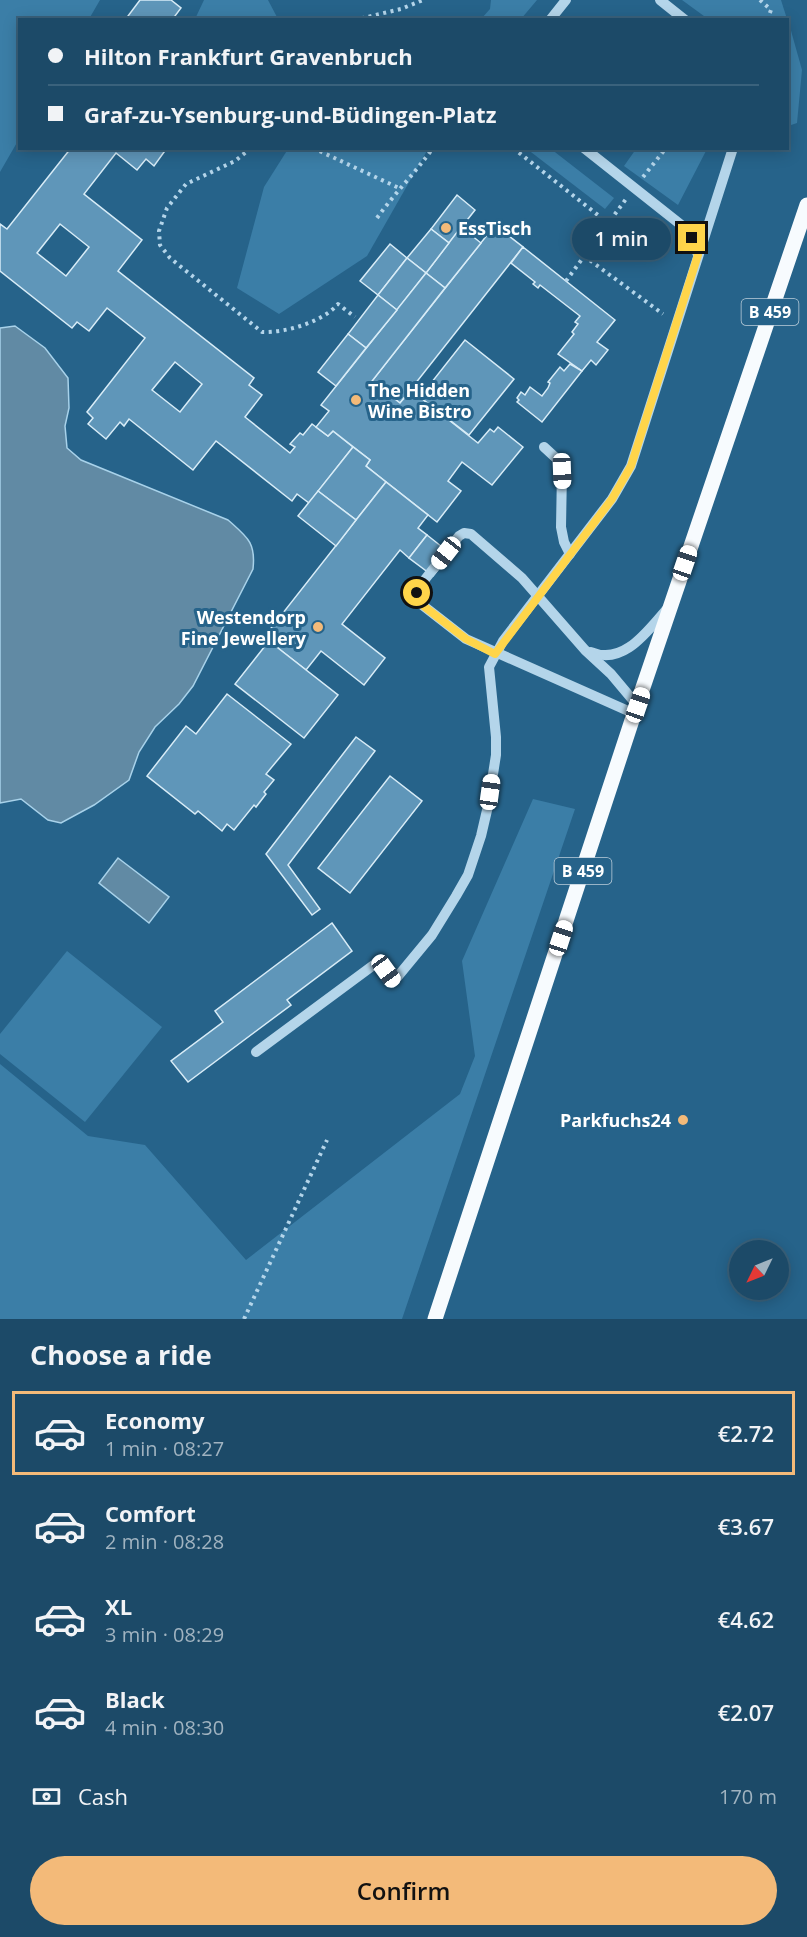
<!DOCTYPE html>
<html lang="en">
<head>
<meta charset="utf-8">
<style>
  :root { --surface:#1c4a68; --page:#25516e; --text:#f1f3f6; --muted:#a0b3c0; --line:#3a627c; --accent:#f3ba79 }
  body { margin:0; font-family:"Open Sans",sans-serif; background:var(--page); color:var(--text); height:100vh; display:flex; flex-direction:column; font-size:22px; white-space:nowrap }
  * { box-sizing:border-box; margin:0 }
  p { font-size:20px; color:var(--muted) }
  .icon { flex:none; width:33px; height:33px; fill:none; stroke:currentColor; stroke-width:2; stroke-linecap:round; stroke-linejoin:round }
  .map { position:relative; height:1319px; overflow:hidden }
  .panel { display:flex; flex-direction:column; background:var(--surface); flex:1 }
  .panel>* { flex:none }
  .guide { position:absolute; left:18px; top:18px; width:771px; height:132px; border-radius:0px; box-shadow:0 3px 15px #0003,0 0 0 2px var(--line); display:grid; align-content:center; height:132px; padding:0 30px; background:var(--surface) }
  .needle { width:39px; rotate:227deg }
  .tools { position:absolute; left:729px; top:1240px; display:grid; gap:12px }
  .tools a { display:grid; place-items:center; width:60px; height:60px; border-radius:50%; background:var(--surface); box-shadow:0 3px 15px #0003,0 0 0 2px var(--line); font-size:30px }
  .end { position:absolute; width:27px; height:27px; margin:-14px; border:8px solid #ffd54a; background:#111; box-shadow:0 0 0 3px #111 }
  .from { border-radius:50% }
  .bubble { position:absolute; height:42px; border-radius:21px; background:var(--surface); box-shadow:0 3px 15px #0003,0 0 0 2px var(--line); font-size:20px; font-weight:600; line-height:42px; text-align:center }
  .car { position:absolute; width:18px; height:36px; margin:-18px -9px; border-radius:8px; box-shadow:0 0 4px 2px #0007; background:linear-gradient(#fff 24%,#345 0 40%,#fff 0 76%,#345 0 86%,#fff 0) }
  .guide b { display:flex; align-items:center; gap:21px; height:57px; font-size:22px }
  .guide b+b { border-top:2px solid var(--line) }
  .guide i { width:15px; height:15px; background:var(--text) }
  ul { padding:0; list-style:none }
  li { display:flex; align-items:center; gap:18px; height:84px; margin:0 12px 9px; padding:0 18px; border:3px solid transparent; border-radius:0px }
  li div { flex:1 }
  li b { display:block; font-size:22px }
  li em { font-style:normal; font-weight:600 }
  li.selected { border-color:var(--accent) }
  li>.icon { width:54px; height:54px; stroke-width:1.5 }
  h2 { padding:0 30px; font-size:27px; line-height:72px }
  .pay { display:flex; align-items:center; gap:15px; height:66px; padding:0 30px; font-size:22px }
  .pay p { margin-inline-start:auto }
  .button { display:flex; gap:12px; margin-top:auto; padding:12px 30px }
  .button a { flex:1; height:69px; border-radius:36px; background:var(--accent); color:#111; font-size:24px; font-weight:600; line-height:69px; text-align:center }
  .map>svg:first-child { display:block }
  .green { fill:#3b7ea7 }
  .water { fill:#618aa4; stroke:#a8d2ea; stroke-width:1.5 }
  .building { fill:#5f96b9; stroke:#d8ecf7; stroke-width:1.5; fill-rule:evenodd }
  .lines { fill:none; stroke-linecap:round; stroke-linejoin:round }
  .path { stroke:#b4d5ea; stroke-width:4; stroke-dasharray:3 4.5; stroke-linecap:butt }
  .minor { stroke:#b4d5ea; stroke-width:10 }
  .major { stroke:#f7fbfe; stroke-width:15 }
  .route { stroke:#ffd54a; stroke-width:8 }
  .poi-dot { fill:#f3ba79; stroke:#26638a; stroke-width:2 }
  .labels { text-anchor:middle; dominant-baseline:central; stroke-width:6; stroke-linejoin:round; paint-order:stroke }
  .shield { fill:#26638a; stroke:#bed0dc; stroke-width:1.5 }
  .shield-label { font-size:16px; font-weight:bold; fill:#fff }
  .poi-label { font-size:18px; font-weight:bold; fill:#fff; stroke:#26638a; text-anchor:start }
</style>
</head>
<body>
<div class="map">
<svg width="807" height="1319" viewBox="0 0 807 1319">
  <rect width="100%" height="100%" fill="#26638a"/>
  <g class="green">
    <polygon points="0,0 100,0 89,19 20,20 19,139 0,172"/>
    <polygon points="204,0 268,0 278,19 195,19"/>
    <polygon points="491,0 537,0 521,19 481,19 490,9"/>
    <polygon points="682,0 781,0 787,19 708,19"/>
    <polygon points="788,20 802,70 797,123 788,126"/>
    <polygon points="288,149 428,149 367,256 279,314 237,288 264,187"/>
    <polygon points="527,149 551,149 614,198 605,209"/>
    <polygon points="636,149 636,148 707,149 678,205 624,166"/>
    <polygon points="533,799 575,809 402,1319 0,1319 0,1064 88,1136 145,1145 246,1260 460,1094 475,1056 462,961"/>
    <polygon points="67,951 162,1027 85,1122 0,1054 0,1034"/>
  </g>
  <g class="water">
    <path d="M15,326L45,348L68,378L69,408L65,426L67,448L81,460L228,520C247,537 256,542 253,569L193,686L179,704L155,727L139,752L129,780L94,805L61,823L48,820L21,799L0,803V328Z"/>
    <polygon points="118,858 169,897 149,923 99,883"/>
  </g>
  <g class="building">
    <polygon points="140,0 171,0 181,8 172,20 125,20"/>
    <path d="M71,148H167L154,166L146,159L137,170L116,153L84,194L142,240L118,271L254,378L249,385L262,395L245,417L290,453L295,447L290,444L300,433L303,435L312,424L328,436L333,431L353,447L309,503L297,494L292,501L216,441L193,470L129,419L124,426L120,422L106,439L88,424L93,418L87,412L145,338L107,308L89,331L77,322L72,328L0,271V224L7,229ZM60,224L89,247L66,276L37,253ZM175,362L202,384L180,412L152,390Z"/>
    <polygon points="457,195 475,210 449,243 431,229"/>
    <polygon points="495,225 523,247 400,403 372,381"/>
    <polygon points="461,227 481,243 445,288 426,273"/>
    <polygon points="431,229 449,243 426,273 407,258"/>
    <polygon points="390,244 407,258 378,295 360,281"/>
    <polygon points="523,247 615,320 597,342 608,350 596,365 591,360 582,371 558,354 574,334 572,332 578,324 575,322 580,316 540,285 538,288 533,284 535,282 511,263"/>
    <polygon points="407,258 426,273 397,310 378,295"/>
    <polygon points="426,273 445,288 372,381 400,403 411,390 478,443 490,429 494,432 498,427 523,447 492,485 462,462 448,481 461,491 437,522 366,466 370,460 333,431 328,436 316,427 329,411 321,405"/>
    <polygon points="378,295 397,310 366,348 348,334"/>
    <polygon points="348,334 366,348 336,386 318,372"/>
    <polygon points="465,340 514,379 469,435 420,397"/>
    <polygon points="570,364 582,371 542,422 517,402 519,400 517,398 521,392 525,395 530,387 542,396 548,388 550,383 548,382 560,367 564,371"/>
    <polygon points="353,447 370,460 366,466 386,482 356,520 318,491"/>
    <polygon points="386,482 428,515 418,528 427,535 409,558 400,550 342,624 385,658 364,685 321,651 306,670 264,637"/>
    <polygon points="318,491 356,520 336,546 298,516"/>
    <polygon points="427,535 451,554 433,576 409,558"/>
    <polygon points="269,641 338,695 304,738 235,684"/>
    <polygon points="227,694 291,744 266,774 274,780 264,792 266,794 256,807 254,805 234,830 227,824 222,831 198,811 195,814 147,776 186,726 196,734"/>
    <polygon points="356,737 375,751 288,865 320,909 312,915 266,854"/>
    <polygon points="390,776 422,801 350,893 318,868"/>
    <polygon points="332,923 352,951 287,1000 291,1005 188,1082 171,1061 223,1022 215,1011"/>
  </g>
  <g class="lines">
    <g class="path">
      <polyline points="760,0 771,10 767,20"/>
      <polyline points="354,20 401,9 423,0"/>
      <path d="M251,148L235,161L186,184L167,208L159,231L160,245L170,258L262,332C285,333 323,322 338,304L355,317"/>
      <polyline points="313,148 399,188"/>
      <polyline points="513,148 608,223"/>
      <polyline points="643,177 666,148"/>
      <path d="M377,218C395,193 415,173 433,148"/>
      <polyline points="584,256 663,314"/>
      <polyline points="566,281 626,199"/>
      <polyline points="244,1319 327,1140"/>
    </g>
    <g class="minor">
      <polyline points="660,0 685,20"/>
      <polyline points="550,20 566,0"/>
      <polyline points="584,148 685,228 692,238 698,255"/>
      <polyline points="544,447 557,459 562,471 561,527 564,542 570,554"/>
      <path d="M591,652C624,666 648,630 667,609"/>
      <polyline points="635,714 466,639 421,604 418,599 419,587 459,536 464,533 471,534 522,578 585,650 611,674 637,705"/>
      <polyline points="256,1052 379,961 394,981 432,935 456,896 468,875 481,836 488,806 496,755 496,737 489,667 503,641 612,499 631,466 733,148"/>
    </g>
    <polyline class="major" points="435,1319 637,705 807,205"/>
  </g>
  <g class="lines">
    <polyline class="route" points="417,593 417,599 421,604 466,639 495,654 612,499 631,466 698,255 692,238"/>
  </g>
  <g class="poi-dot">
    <circle cx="446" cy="228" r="6"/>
    <circle cx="356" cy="400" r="6"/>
    <circle cx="318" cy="627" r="6"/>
    <circle cx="683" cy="1120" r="6"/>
  </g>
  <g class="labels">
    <g class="shield">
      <rect x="741.5" y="299" width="57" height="26" rx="4.5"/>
      <rect x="554.5" y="858" width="57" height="26" rx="4.5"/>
    </g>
    <g class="shield-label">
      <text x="770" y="312">B 459</text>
      <text x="583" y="871">B 459</text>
    </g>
    <g class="poi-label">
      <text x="458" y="228">EssTisch</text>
      <text x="368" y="390">The Hidden<tspan x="368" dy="21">Wine Bistro</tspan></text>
      <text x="306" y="617" text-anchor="end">Westendorp<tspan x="306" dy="21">Fine Jewellery</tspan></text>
      <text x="671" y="1120" text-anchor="end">Parkfuchs24</text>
    </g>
  </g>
</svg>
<div class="tools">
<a><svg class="needle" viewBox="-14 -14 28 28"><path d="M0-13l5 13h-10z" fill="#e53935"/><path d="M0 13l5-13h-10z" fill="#a0b3c0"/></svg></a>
</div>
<i class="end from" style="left:417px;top:593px"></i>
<i class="end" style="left:692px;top:238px"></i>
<div class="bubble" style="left:572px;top:218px;width:99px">1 min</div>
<i class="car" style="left:562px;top:471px;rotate:178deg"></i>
<i class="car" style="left:446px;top:553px;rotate:218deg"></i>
<i class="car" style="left:685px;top:563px;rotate:19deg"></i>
<i class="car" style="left:638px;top:705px;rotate:19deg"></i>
<i class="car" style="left:490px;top:792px;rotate:8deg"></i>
<i class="car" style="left:561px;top:938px;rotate:18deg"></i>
<i class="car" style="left:386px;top:971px;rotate:144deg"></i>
<div class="guide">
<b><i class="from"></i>Hilton Frankfurt Gravenbruch</b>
<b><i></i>Graf-zu-Ysenburg-und-Büdingen-Platz</b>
</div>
</div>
<section class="panel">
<h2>Choose a ride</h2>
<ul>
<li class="selected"><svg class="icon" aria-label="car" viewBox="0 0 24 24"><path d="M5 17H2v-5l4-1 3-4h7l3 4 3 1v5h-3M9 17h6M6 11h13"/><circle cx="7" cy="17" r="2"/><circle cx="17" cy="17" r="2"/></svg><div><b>Economy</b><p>1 min · 08:27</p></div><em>€2.72</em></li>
<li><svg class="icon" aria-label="car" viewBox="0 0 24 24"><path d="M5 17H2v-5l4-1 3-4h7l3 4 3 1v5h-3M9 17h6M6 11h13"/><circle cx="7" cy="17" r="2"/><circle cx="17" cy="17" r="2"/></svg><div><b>Comfort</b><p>2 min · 08:28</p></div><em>€3.67</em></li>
<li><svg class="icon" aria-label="car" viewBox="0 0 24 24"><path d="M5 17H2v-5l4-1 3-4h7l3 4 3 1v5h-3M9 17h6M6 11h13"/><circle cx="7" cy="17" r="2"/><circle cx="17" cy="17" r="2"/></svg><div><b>XL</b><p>3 min · 08:29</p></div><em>€4.62</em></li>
<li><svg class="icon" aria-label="car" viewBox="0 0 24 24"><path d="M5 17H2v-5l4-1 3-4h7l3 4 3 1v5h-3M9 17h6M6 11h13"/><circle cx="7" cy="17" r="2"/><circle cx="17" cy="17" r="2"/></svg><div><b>Black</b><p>4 min · 08:30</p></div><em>€2.07</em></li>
</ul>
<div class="pay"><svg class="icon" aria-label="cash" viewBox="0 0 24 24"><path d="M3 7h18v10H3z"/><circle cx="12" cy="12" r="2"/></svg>Cash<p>170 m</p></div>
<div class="button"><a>Confirm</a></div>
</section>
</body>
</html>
